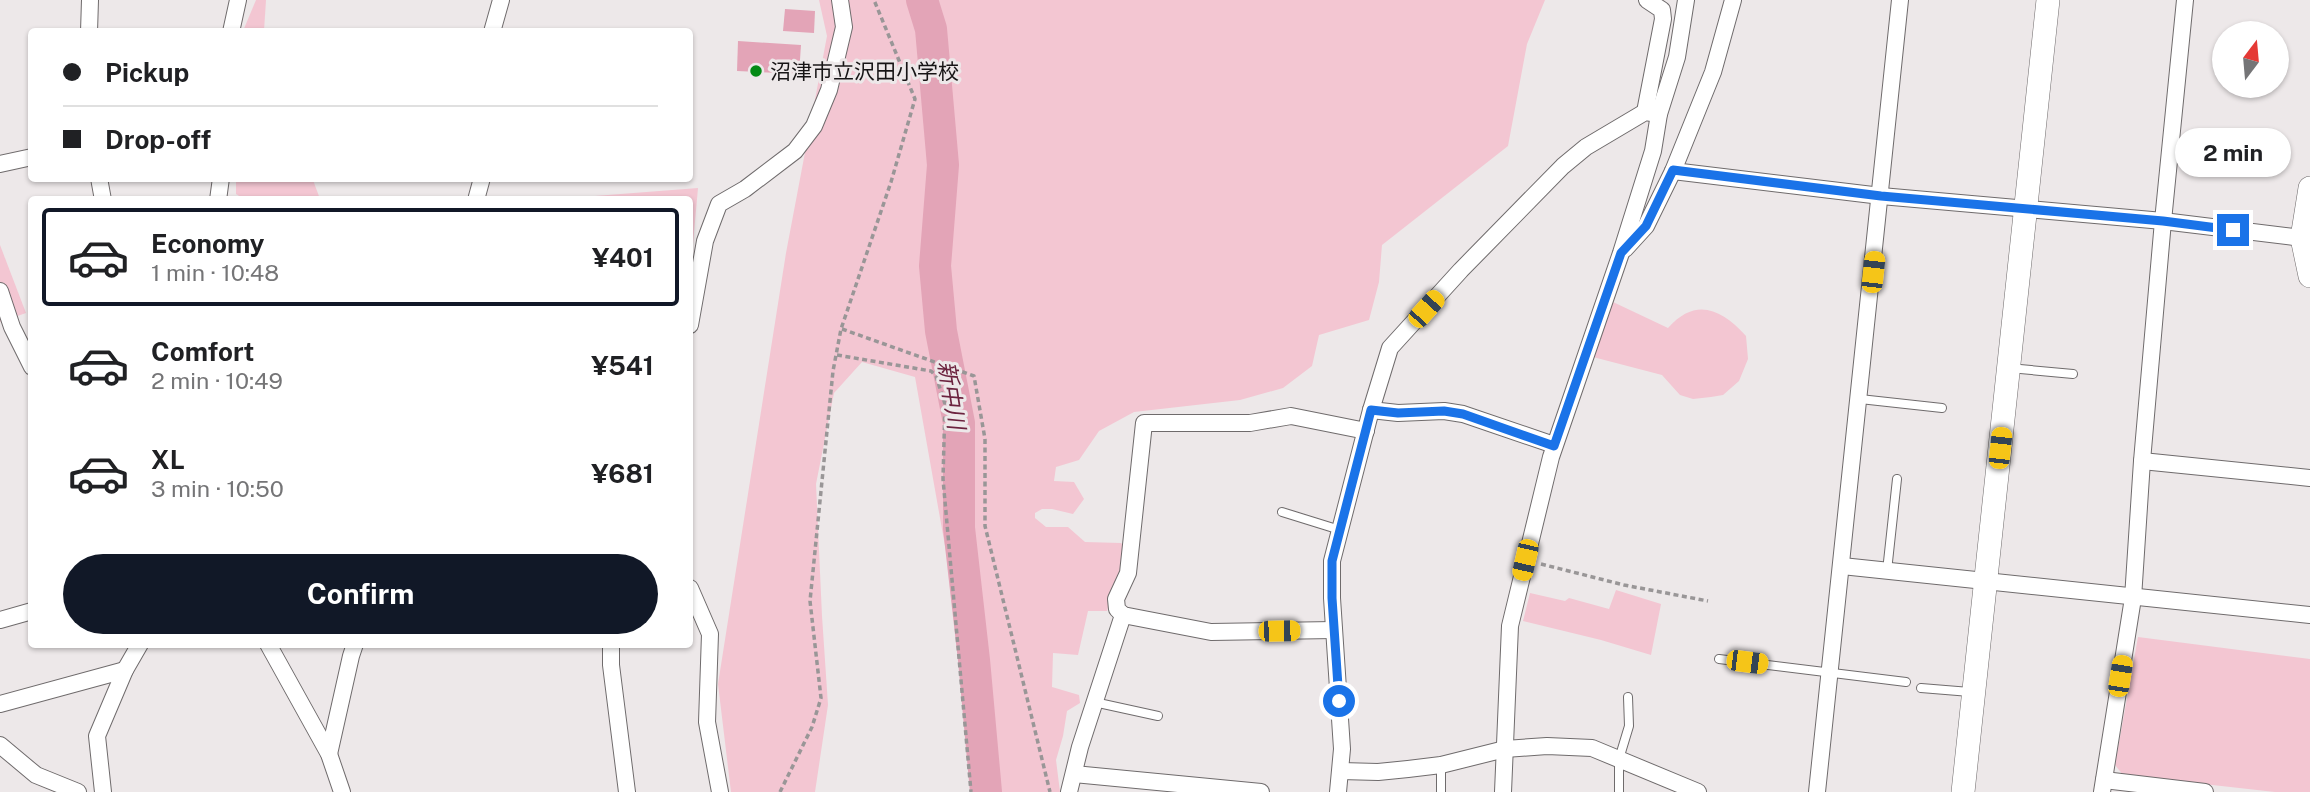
<!DOCTYPE html>
<html lang="en">
<head>
<meta charset="utf-8">
<style>
  :root { --surface:#fff; --page:#f2f2f2; --text:#202124; --muted:#757577; --line:#e0e0e0; --accent:#111827 }
  body { margin:0; font-family:"Public Sans","Noto Sans JP",sans-serif; background:var(--page); color:var(--text); height:100vh; display:flex; flex-direction:column; font-size:26px; white-space:nowrap }
  * { box-sizing:border-box; margin:0 }
  p { font-size:23px; color:var(--muted) }
  .icon { flex:none; width:38px; height:38px; fill:none; stroke:currentColor; stroke-width:2; stroke-linecap:round; stroke-linejoin:round }
  .map { position:relative; flex:1; overflow:hidden }
  .sheet { position:absolute; left:28px; top:196px; width:665px; height:452px; display:flex; flex-direction:column; background:var(--surface); border-radius:7px; box-shadow:0 2px 5px #0004 }
  .sheet>* { flex:none }
  .banner { position:absolute; left:28px; top:28px; width:665px; height:154px; border-radius:7px; box-shadow:0 2px 5px #0004; display:grid; align-content:center; height:154px; padding:0 35px; background:var(--surface) }
  .needle { width:46px; rotate:16deg }
  .controls { position:absolute; left:2212px; top:21px; display:grid; gap:14px }
  .controls a { display:grid; place-items:center; width:77px; height:77px; border-radius:50%; background:var(--surface); box-shadow:0 2px 5px #0004; font-size:35px }
  .end { position:absolute; width:32px; height:32px; margin:-16px; border:9px solid #1a73e8; background:#fff; box-shadow:0 0 0 4px #fff }
  .from { border-radius:50% }
  .bubble { position:absolute; height:49px; border-radius:24px; background:var(--surface); box-shadow:0 2px 5px #0004; font-size:23px; font-weight:700; line-height:49px; text-align:center }
  .car { position:absolute; width:21px; height:42px; margin:-21px -10px; border-radius:9px; box-shadow:0 0 5px 2px #0007; background:linear-gradient(#f5c518 24%,#345 0 40%,#f5c518 0 76%,#345 0 86%,#f5c518 0) }
  .banner b { display:flex; align-items:center; gap:24px; height:66px; font-size:26px }
  .banner b+b { border-top:2px solid var(--line) }
  .banner i { width:18px; height:18px; background:var(--text) }
  ul { padding:12px 0 0; list-style:none }
  li { display:flex; align-items:center; gap:21px; height:98px; margin:0 14px 10px; padding:0 21px; border:4px solid transparent; border-radius:7px }
  li div { flex:1 }
  li b { display:block; font-size:26px }
  li em { font-style:normal; font-weight:700 }
  li.on { border-color:var(--accent) }
  li>.icon { width:63px; height:63px; stroke-width:1.5 }
  .cta { display:flex; gap:14px; margin-top:auto; padding:14px 35px }
  .cta a { flex:1; height:80px; border-radius:42px; background:var(--accent); color:#fff; font-size:28px; font-weight:700; line-height:80px; text-align:center }
  .map>svg:first-child { display:block }
  .green { fill:#f3c6d2 }
  .water { fill:#e3a4b7 }
  .lines { fill:none; stroke-linecap:round; stroke-linejoin:round }
  .river { stroke:#e3a4b7; stroke-width:32 }
  .lane-casing { stroke:#6f6b6c; stroke-width:10 }
  .street-casing { stroke:#6f6b6c; stroke-width:18 }
  .secondary-casing { stroke:#6f6b6c; stroke-width:24 }
  .path { stroke:#999697; stroke-width:3.5; stroke-dasharray:5 3.5; stroke-linecap:butt }
  .lane { stroke:#fff; stroke-width:8 }
  .street { stroke:#fff; stroke-width:16 }
  .secondary { stroke:#fff; stroke-width:23 }
  .route { stroke:#1a73e8; stroke-width:9 }
  .poi-dot { fill:#038a15; stroke:#ede8e9; stroke-width:2.5 }
  .labels { text-anchor:middle; dominant-baseline:central; stroke-width:6; stroke-linejoin:round; paint-order:stroke }
  .poi-label { font-size:21px; fill:#161415; stroke:#ede8e9; text-anchor:start }
  .water-label { font-size:23px; font-style:italic; fill:#6c233f; stroke:#ede8e9 }
</style>
</head>
<body>
<div class="map">
<svg width="2310" height="792" viewBox="0 0 2310 792">
  <rect width="100%" height="100%" fill="#ede8e9"/>
  <g class="green">
    <polygon points="256,0 266,0 264,31 243,31"/>
    <polygon points="819,0 1545,0 1527,44 1508,146 1382,245 1379,282 1369,320 1319,335 1312,366 1283,388 1240,400 1134,412 1099,431 1079,460 1056,467 1054,481 1074,482 1084,499 1073,514 1052,509 1042,509 1035,513 1035,518 1046,527 1068,527 1085,542 1121,543 1133,554 1111,595 1107,611 1088,611 1078,655 1053,653 1052,687 1079,695 1080,703 1067,711 1063,736 1056,760 1060,792 972,792 967,670 915,377 862,362 834,393 816,484 822,616 828,705 815,792 731,792 718,684 786,253 827,36"/>
    <polygon points="269,178 313,180 320,199 244,199 236,194 236,179"/>
    <polygon points="698,188 692,255 690,255 690,200 569,198"/>
    <polygon points="0,245 26,313 0,322"/>
    <path d="M1613,302L1668,328C1696,297 1721,309 1746,336L1748,359L1739,381L1723,395L1711,397L1693,399L1680,395L1662,375L1593,357Z"/>
    <polygon points="1616,590 1661,604 1651,655 1601,640 1523,621 1530,593 1565,601 1569,598 1609,609"/>
    <polygon points="2138,637 2310,659 2310,792 2275,792 2123,775 2115,765"/>
  </g>
  <g class="water">
    <polygon points="785,9 815,11 814,33 783,31"/>
    <polygon points="738,41 801,45 799,74 737,71"/>
  </g>
  <g class="lines">
    <polyline class="river" points="922,0 931,29 943,165 935,266 941,331 959,423 959,528 974,660 986,792"/>
    <g class="lane-casing">
      <g id="lane">
        <polyline points="2009,368 2073,374"/>
        <polyline points="1860,399 1942,408"/>
        <polyline points="1282,512 1340,530"/>
        <polyline points="1887,571 1897,479"/>
        <polyline points="1719,659 1906,682"/>
        <polyline points="1921,688 1970,692"/>
        <polyline points="1094,702 1158,716"/>
        <polyline points="1441,765 1441,792"/>
        <polyline points="1619,792 1619,759 1629,726 1628,697"/>
      </g>
    </g>
    <g class="street-casing">
      <g id="street">
        <polyline points="89,32 90,0"/>
        <polyline points="231,32 238,0"/>
        <polyline points="492,32 501,0"/>
        <polyline points="1645,112 1663,19 1662,10 1647,0"/>
        <polyline points="0,164 32,157"/>
        <polyline points="1673,171 1881,196 2163,221 2302,238"/>
        <polyline points="99,178 103,200"/>
        <polyline points="218,200 221,178"/>
        <polyline points="476,200 482,178"/>
        <polyline points="1625,249 1646,226 1673,171 1713,72 1733,0"/>
        <polyline points="0,291 12,327 32,367"/>
        <polyline points="690,325 705,241 719,204 745,189 795,151 814,126 829,90 844,27 840,0"/>
        <polyline points="1371,410 1398,413 1444,411 1463,414 1554,445"/>
        <polyline points="2142,461 2310,478"/>
        <polyline points="1842,566 2310,615"/>
        <polyline points="690,588 710,634 707,722 720,792"/>
        <polyline points="1123,615 1211,632 1334,630"/>
        <polyline points="0,620 32,611"/>
        <polyline points="268,644 329,754 342,792"/>
        <polyline points="611,644 611,665 627,792"/>
        <polyline points="0,704 125,670"/>
        <polyline points="0,745 36,775 78,792"/>
        <polyline points="329,754 351,656 355,644"/>
        <polyline points="1341,771 1378,772 1408,769 1441,765 1505,749 1547,746 1592,748 1698,792"/>
        <polyline points="1074,774 1261,792"/>
        <polyline points="2104,780 2205,792"/>
        <polyline points="103,792 97,736 125,670 140,644"/>
        <polyline points="1069,792 1080,747 1123,615 1117,609 1116,599 1128,573 1144,423 1250,423 1291,416 1366,431"/>
        <polyline points="1338,792 1342,749 1332,598 1332,561 1371,410 1390,348 1461,270 1563,166 1586,147 1645,112 1659,114"/>
        <polyline points="1503,792 1510,626 1551,457 1621,253 1653,151 1659,114 1677,57 1686,0"/>
        <polyline points="1817,792 1900,0"/>
        <polyline points="2102,792 2133,598 2142,461 2163,221 2185,0"/>
      </g>
    </g>
    <g class="secondary-casing">
      <g id="secondary">
        <polyline points="2310,188 2302,238 2310,276"/>
        <polyline points="1963,792 2048,0"/>
      </g>
    </g>
    <g class="path">
      <polyline points="842,329 974,376 985,439 985,526 1050,792"/>
      <polyline points="837,355 931,371 936,376 945,404 943,479 971,792"/>
      <polyline points="1541,564 1624,585 1708,601"/>
      <polyline points="780,792 812,727 821,698 810,601 833,371 841,329 891,182 915,99 874,0"/>
    </g>
    <use href="#lane" class="lane"/>
    <use href="#street" class="street"/>
    <use href="#secondary" class="secondary"/>
  </g>
  <g class="lines">
    <polyline class="route" points="1339,701 1332,598 1332,561 1371,410 1398,413 1444,411 1463,414 1554,446 1621,253 1646,226 1673,170 1881,196 2163,221 2233,230"/>
  </g>
  <circle class="poi-dot" cx="756" cy="71" r="7"/>
  <g class="labels">
    <g class="poi-label">
      <text x="770" y="71">沼津市立沢田小学校</text>
    </g>
    <g class="water-label">
      <text transform="translate(952 395) rotate(81)">新中川</text>
    </g>
  </g>
</svg>
<div class="controls">
<a><svg class="needle" viewBox="-14 -14 28 28"><path d="M0-13l5 13h-10z" fill="#e53935"/><path d="M0 13l5-13h-10z" fill="#757577"/></svg></a>
</div>
<i class="end from" style="left:1339px;top:701px"></i>
<i class="end" style="left:2233px;top:230px"></i>
<div class="bubble" style="left:2175px;top:128px;width:116px">2 min</div>
<i class="car" style="left:1873px;top:272px;rotate:6deg"></i>
<i class="car" style="left:1426px;top:309px;rotate:42deg"></i>
<i class="car" style="left:2000px;top:448px;rotate:6deg"></i>
<i class="car" style="left:1525px;top:560px;rotate:193deg"></i>
<i class="car" style="left:1279px;top:631px;rotate:89deg"></i>
<i class="car" style="left:1747px;top:662px;rotate:97deg"></i>
<i class="car" style="left:2120px;top:676px;rotate:9deg"></i>
<div class="banner">
<b><i class="from"></i>Pickup</b>
<b><i></i>Drop-off</b>
</div>
<section class="sheet">
<ul>
<li class="on"><svg class="icon" aria-label="car" viewBox="0 0 24 24"><path d="M5 17H2v-5l4-1 3-4h7l3 4 3 1v5h-3M9 17h6M6 11h13"/><circle cx="7" cy="17" r="2"/><circle cx="17" cy="17" r="2"/></svg><div><b>Economy</b><p>1 min · 10:48</p></div><em>¥401</em></li>
<li><svg class="icon" aria-label="car" viewBox="0 0 24 24"><path d="M5 17H2v-5l4-1 3-4h7l3 4 3 1v5h-3M9 17h6M6 11h13"/><circle cx="7" cy="17" r="2"/><circle cx="17" cy="17" r="2"/></svg><div><b>Comfort</b><p>2 min · 10:49</p></div><em>¥541</em></li>
<li><svg class="icon" aria-label="car" viewBox="0 0 24 24"><path d="M5 17H2v-5l4-1 3-4h7l3 4 3 1v5h-3M9 17h6M6 11h13"/><circle cx="7" cy="17" r="2"/><circle cx="17" cy="17" r="2"/></svg><div><b>XL</b><p>3 min · 10:50</p></div><em>¥681</em></li>
</ul>
<div class="cta"><a>Confirm</a></div>
</section>
</div>
</body>
</html>
